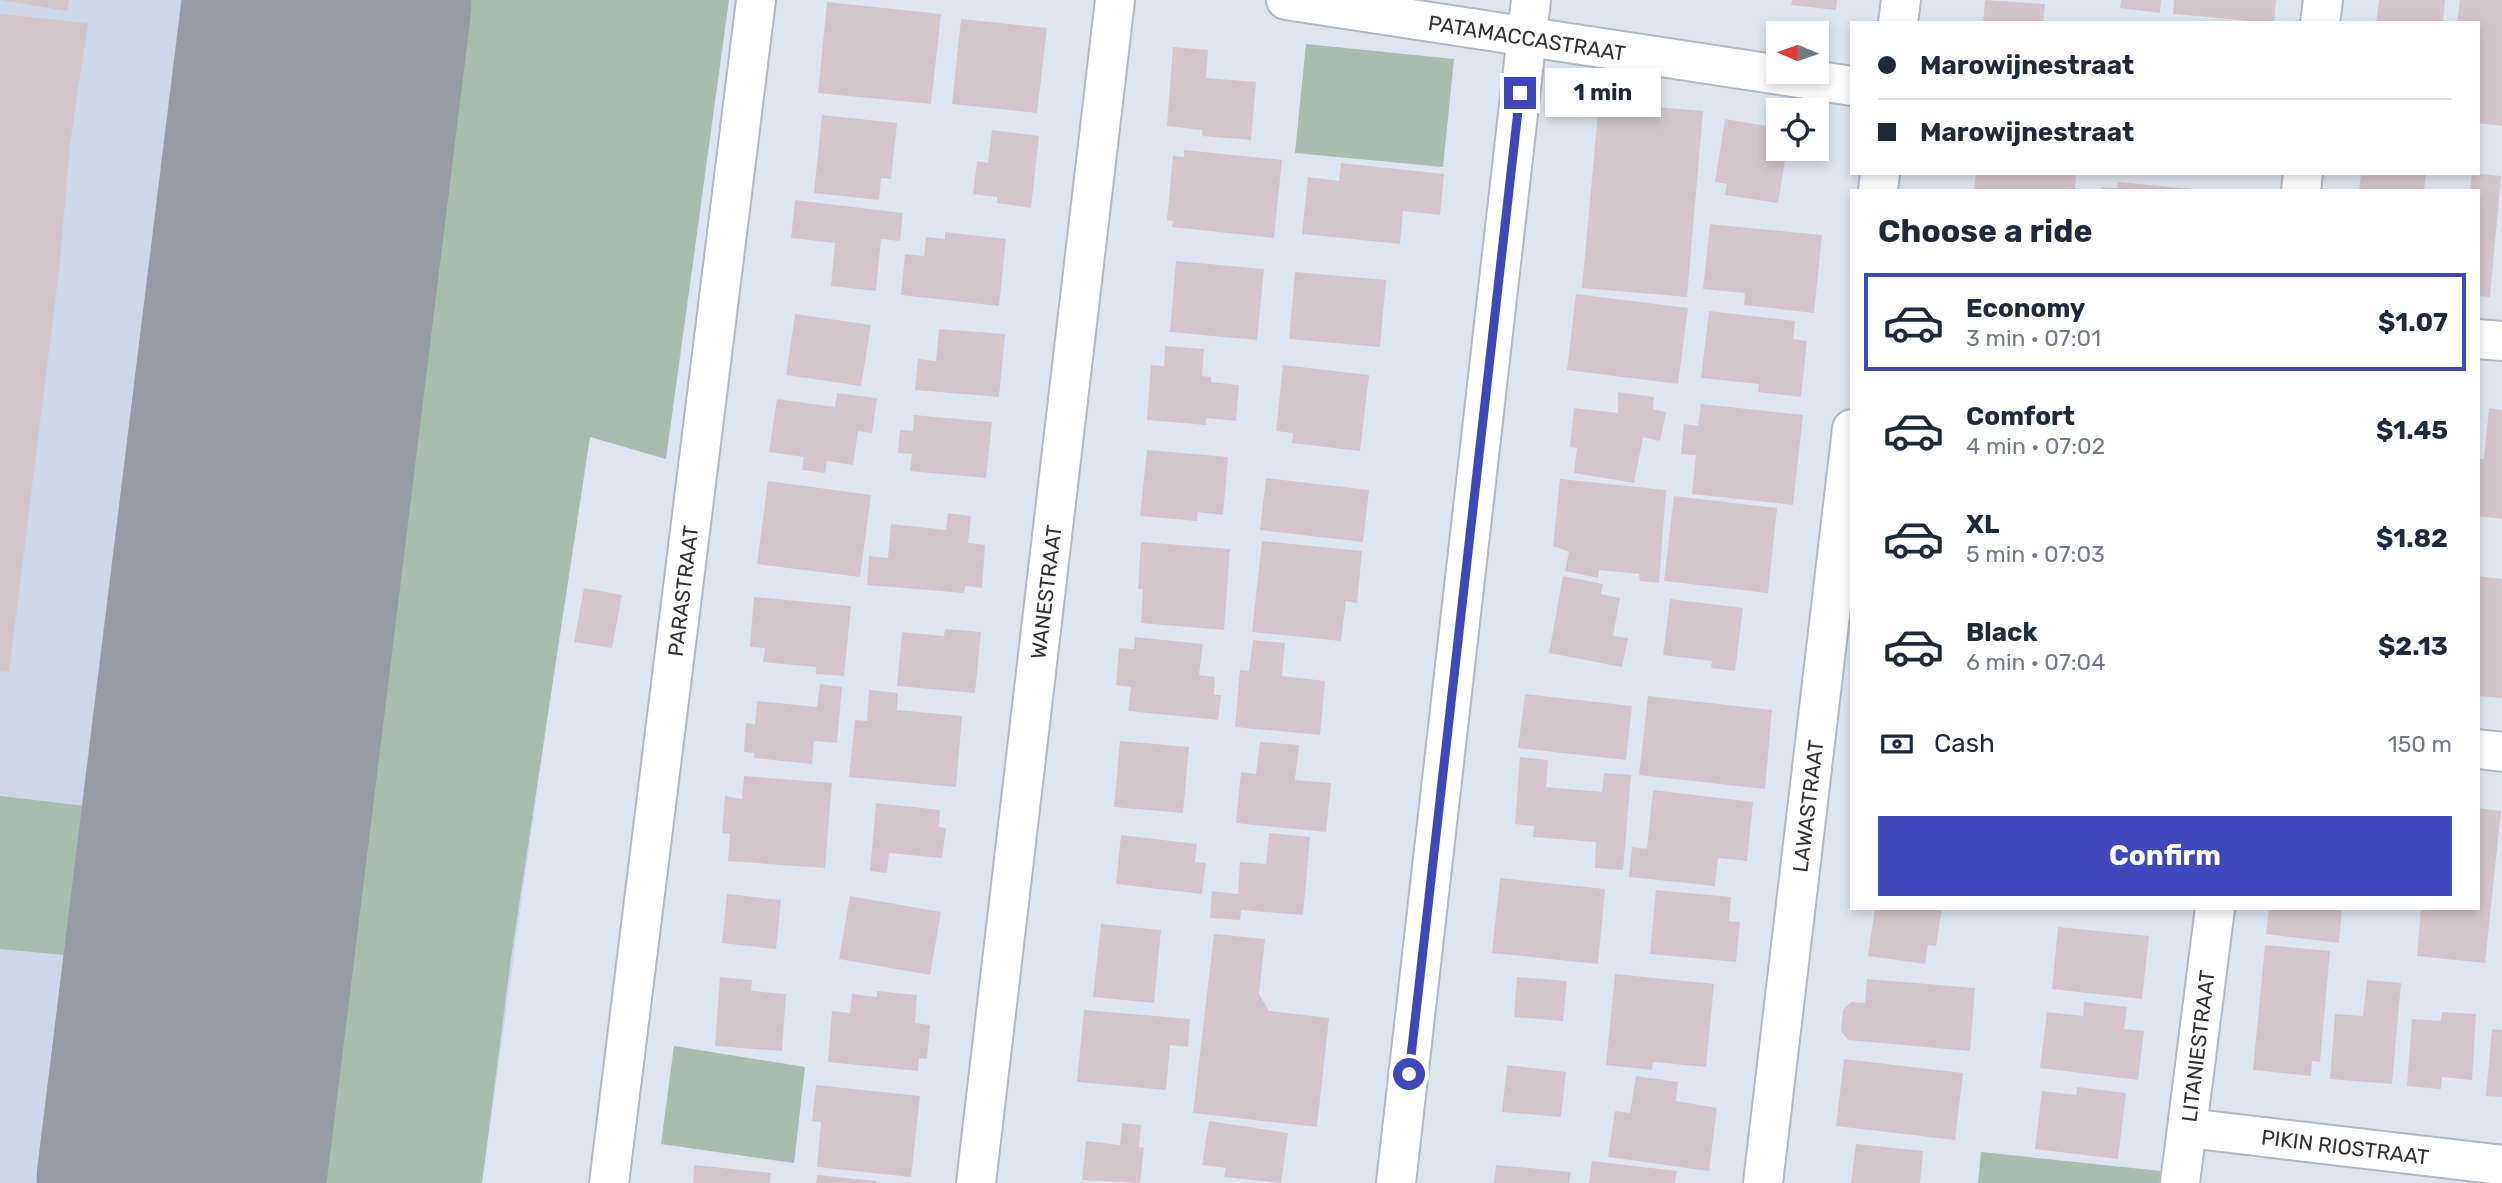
<!DOCTYPE html>
<html lang="en">
<head>
<meta charset="utf-8">
<style>
  :root { --surface:#fff; --page:#f6f6f7; --text:#1f2937; --muted:#747a83; --line:#e0e1e3; --accent:#3e48bc }
  body { margin:0; font-family:Rubik,sans-serif; background:var(--page); color:var(--text); height:100vh; display:flex; flex-direction:column; font-size:26px; white-space:nowrap }
  * { box-sizing:border-box; margin:0 }
  p { font-size:23px; color:var(--muted) }
  .icon { flex:none; width:38px; height:38px; fill:none; stroke:currentColor; stroke-width:2; stroke-linecap:round; stroke-linejoin:round }
  .map { position:relative; flex:1; overflow:hidden }
  .drawer { position:absolute; left:1850px; top:189px; width:630px; height:721px; display:flex; flex-direction:column; background:var(--surface); border-radius:0px; box-shadow:0 4px 10px #0003 }
  .drawer>* { flex:none }
  .top-card { position:absolute; left:1850px; top:21px; width:630px; height:154px; border-radius:0px; box-shadow:0 4px 10px #0003; display:grid; align-content:center; height:154px; padding:0 28px; background:var(--surface) }
  .needle { width:46px; rotate:272deg }
  .fabs { position:absolute; left:1766px; top:21px; display:grid; gap:14px }
  .fabs a { display:grid; place-items:center; width:63px; height:63px; border-radius:0px; background:var(--surface); box-shadow:0 4px 10px #0003; font-size:35px }
  .end { position:absolute; width:32px; height:32px; margin:-16px; border:9px solid #3e48bc; background:#fff; box-shadow:0 0 0 4px #fff }
  .from { border-radius:50% }
  .bubble { position:absolute; height:49px; border-radius:0px; background:var(--surface); box-shadow:0 4px 10px #0003; font-size:23px; font-weight:700; line-height:49px; text-align:center }
  .top-card b { display:flex; align-items:center; gap:24px; height:66px; font-size:26px }
  .top-card b+b { border-top:2px solid var(--line) }
  .top-card i { width:18px; height:18px; background:var(--text) }
  ul { padding:0; list-style:none }
  li { display:flex; align-items:center; gap:21px; height:98px; margin:0 14px 10px; padding:0 14px; border:4px solid transparent; border-radius:0px }
  li div { flex:1 }
  li b { display:block; font-size:26px }
  li em { font-style:normal; font-weight:700 }
  li.current { border-color:var(--accent) }
  li>.icon { width:63px; height:63px; stroke-width:1.5 }
  h2 { padding:0 28px; font-size:32px; line-height:84px }
  .pay { display:flex; align-items:center; gap:18px; height:77px; padding:0 28px; font-size:26px }
  .pay p { margin-inline-start:auto }
  .primary-button { display:flex; gap:14px; margin-top:auto; padding:14px 28px }
  .primary-button a { flex:1; height:80px; border-radius:0px; background:var(--accent); color:#fff; font-size:28px; font-weight:700; line-height:80px; text-align:center }
  .map>svg:first-child { display:block }
  .built { fill:#cdd7e7 }
  .green { fill:#a8bcb0 }
  .lines { fill:none; stroke-linecap:round; stroke-linejoin:round }
  .runway { stroke:#979ca3; stroke-width:289 }
  .building { fill:#d3c6ca }
  .minor-casing { stroke:#b2b8c2; stroke-width:42 }
  .minor { stroke:#fff; stroke-width:38 }
  .route { stroke:#3e48bc; stroke-width:9 }
  .labels { text-anchor:middle; dominant-baseline:central; stroke-width:6; stroke-linejoin:round; paint-order:stroke }
  .street-label { font-size:21px; fill:#2f3135; stroke:#fff }
</style>
</head>
<body>
<div class="map">
<svg width="2502" height="1183" viewBox="0 0 2502 1183">
  <rect width="100%" height="100%" fill="#dfe5ef"/>
  <polygon class="built" points="0,0 648,0 482,1183 0,1183"/>
  <g class="green">
    <polygon points="447,0 729,0 666,459 590,437 511,958 482,1183 300,1183"/>
    <polygon points="1306,44 1454,59 1443,167 1295,153"/>
    <polygon points="0,796 146,813 130,961 0,949"/>
    <polygon points="674,1046 805,1067 794,1163 661,1144"/>
    <polygon points="1981,1152 2161,1171 2159,1183 1978,1183"/>
  </g>
  <g class="lines">
    <polyline class="runway" points="181,1183 327,0"/>
  </g>
  <g class="building">
    <polygon points="0,0 69,0 67,11"/>
    <polygon points="1792,0 1837,0 1836,10 1791,5"/>
    <polygon points="1985,0 2045,4 2043,23 1983,23"/>
    <polygon points="2121,0 2161,0 2160,13 2120,8"/>
    <polygon points="2174,0 2276,0 2274,23 2173,14"/>
    <polygon points="2379,0 2445,0 2443,23 2376,23"/>
    <polygon points="2460,0 2502,0 2502,126 2478,123 2478,23 2457,23"/>
    <polygon points="827,2 941,14 931,104 818,93"/>
    <polygon points="0,14 88,23 70,144 60,262 9,672 0,671"/>
    <polygon points="961,19 1047,28 1037,113 952,104"/>
    <polygon points="1173,47 1208,50 1206,78 1256,82 1251,140 1202,136 1202,130 1167,126"/>
    <polygon points="1599,102 1703,111 1687,297 1582,288"/>
    <polygon points="822,115 897,123 891,179 881,178 879,200 814,193"/>
    <polygon points="1725,119 1778,128 1778,149 1787,149 1778,203 1725,195 1727,184 1715,182"/>
    <polygon points="992,130 1039,136 1031,208 997,203 997,197 973,194 977,161 988,163"/>
    <polygon points="1184,150 1282,160 1274,238 1172,227 1173,221 1167,220 1173,156 1184,157"/>
    <polygon points="1341,163 1444,174 1440,215 1403,211 1400,244 1302,234 1308,177 1339,181"/>
    <polygon points="1976,173 2076,173 2075,191 1974,191"/>
    <polygon points="2361,173 2426,173 2424,191 2359,191"/>
    <polygon points="2472,173 2501,176 2490,297 2478,296 2478,191 2470,191"/>
    <polygon points="2118,182 2191,189 2191,191 2102,191 2102,187 2117,188"/>
    <polygon points="795,200 903,213 900,241 881,239 876,291 831,286 835,243 791,238"/>
    <polygon points="1710,224 1822,235 1814,313 1744,305 1745,293 1703,289"/>
    <polygon points="945,232 1006,239 999,306 901,295 905,254 924,256 926,237 945,239"/>
    <polygon points="1176,261 1264,269 1257,340 1170,332"/>
    <polygon points="1295,272 1386,280 1380,347 1289,339"/>
    <polygon points="1576,294 1688,308 1678,384 1567,370"/>
    <polygon points="1709,311 1795,321 1793,339 1807,341 1801,397 1758,392 1759,384 1701,378"/>
    <polygon points="795,314 871,325 861,386 786,375"/>
    <polygon points="939,329 1005,334 999,397 915,390 918,359 936,361"/>
    <polygon points="1165,346 1204,349 1202,376 1211,377 1211,382 1239,385 1236,421 1206,418 1206,425 1147,420 1151,365 1164,366"/>
    <polygon points="1283,365 1369,375 1360,451 1292,443 1293,433 1276,431"/>
    <polygon points="1618,392 1654,397 1653,409 1666,412 1660,441 1643,437 1634,483 1574,473 1577,448 1570,447 1574,408 1618,413"/>
    <polygon points="837,393 877,398 872,433 858,431 853,465 827,461 825,473 802,470 804,457 769,452 777,399 835,407"/>
    <polygon points="1701,404 1803,415 1793,505 1692,494 1696,455 1681,454 1684,424 1698,426"/>
    <polygon points="2489,408 2502,410 2502,519 2478,516 2478,459 2484,459"/>
    <polygon points="914,415 992,422 986,478 910,471 912,454 898,453 900,430 913,431"/>
    <polygon points="1147,450 1228,457 1223,515 1198,512 1197,521 1140,516"/>
    <polygon points="1266,478 1369,490 1363,542 1260,530"/>
    <polygon points="1560,479 1666,490 1659,583 1640,581 1639,574 1599,570 1598,578 1565,571 1569,552 1553,546"/>
    <polygon points="768,481 871,495 860,577 757,564"/>
    <polygon points="1674,496 1777,508 1768,593 1664,581"/>
    <polygon points="948,513 971,516 968,543 985,545 982,588 965,586 964,593 867,585 869,556 888,558 891,524 946,530"/>
    <polygon points="1262,541 1362,551 1357,603 1346,601 1341,641 1252,632"/>
    <polygon points="1141,542 1230,549 1224,630 1141,623 1143,589 1138,589"/>
    <polygon points="1563,576 1603,584 1601,594 1620,598 1613,636 1628,638 1622,667 1549,653"/>
    <polygon points="2478,576 2502,579 2502,698 2478,696"/>
    <polygon points="584,588 622,595 612,648 574,642"/>
    <polygon points="754,597 851,606 844,676 816,674 816,667 763,662 765,648 750,647"/>
    <polygon points="1670,599 1743,608 1735,671 1711,668 1712,661 1663,655"/>
    <polygon points="945,629 981,632 975,693 897,686 902,632 944,636"/>
    <polygon points="1135,637 1203,644 1199,675 1215,677 1214,695 1221,695 1218,720 1128,711 1131,687 1116,685 1119,648 1134,649"/>
    <polygon points="1253,640 1285,643 1282,676 1325,681 1320,735 1235,727 1240,670 1249,671"/>
    <polygon points="820,684 842,687 837,743 814,741 812,764 754,758 754,753 744,752 746,723 755,724 757,701 817,707"/>
    <polygon points="869,690 898,693 897,710 962,716 956,787 849,777 855,720 867,721"/>
    <polygon points="1525,694 1632,706 1626,760 1518,748"/>
    <polygon points="1648,696 1772,710 1765,789 1639,775"/>
    <polygon points="1120,741 1189,747 1183,813 1114,807"/>
    <polygon points="1260,742 1299,745 1295,780 1331,783 1326,832 1236,823 1241,772 1256,774"/>
    <polygon points="1520,757 1548,760 1546,787 1602,792 1604,773 1631,775 1623,870 1595,868 1596,842 1533,837 1534,826 1515,824"/>
    <polygon points="744,776 832,783 825,868 728,861 730,834 722,833 725,796 742,799"/>
    <polygon points="1653,790 1753,802 1747,861 1718,858 1715,886 1629,877 1632,847 1647,849"/>
    <polygon points="876,803 940,810 939,827 946,828 942,858 889,853 887,873 870,871"/>
    <polygon points="2478,808 2501,811 2485,963 2417,956 2421,908 2478,908"/>
    <polygon points="1269,833 1310,837 1303,915 1241,910 1240,920 1210,918 1212,891 1238,894 1240,862 1266,864"/>
    <polygon points="1121,835 1197,844 1195,862 1206,863 1202,894 1116,884"/>
    <polygon points="1500,878 1605,889 1598,964 1492,953"/>
    <polygon points="1656,890 1731,897 1729,921 1740,922 1736,962 1650,954"/>
    <polygon points="727,894 781,900 776,949 722,943"/>
    <polygon points="850,896 941,912 930,975 839,959"/>
    <polygon points="1875,908 1942,909 1936,946 1928,945 1925,964 1868,956"/>
    <polygon points="2269,908 2342,908 2339,943 2266,934"/>
    <polygon points="1101,924 1161,930 1154,1003 1093,997"/>
    <polygon points="2058,927 2149,936 2142,999 2052,989"/>
    <polygon points="1214,934 1265,939 1259,994 1269,1011 1329,1018 1317,1127 1193,1113"/>
    <polygon points="2265,945 2330,951 2320,1062 2312,1061 2311,1076 2253,1070"/>
    <polygon points="1615,974 1714,984 1706,1067 1653,1062 1652,1070 1606,1065"/>
    <polygon points="720,977 752,980 751,991 786,994 782,1051 715,1046"/>
    <polygon points="1517,977 1567,981 1563,1021 1514,1017"/>
    <polygon points="1867,979 1975,988 1970,1051 1848,1040 1841,1031 1843,1010 1851,1002 1865,1003"/>
    <polygon points="2367,980 2401,983 2392,1084 2330,1079 2335,1014 2363,1016"/>
    <polygon points="877,991 917,995 915,1023 930,1025 927,1059 919,1058 918,1071 828,1062 832,1011 850,1013 852,994 877,997"/>
    <polygon points="2084,1002 2127,1007 2124,1029 2144,1031 2138,1080 2040,1068 2047,1012 2083,1016"/>
    <polygon points="1084,1010 1190,1019 1188,1047 1170,1045 1166,1090 1077,1082"/>
    <polygon points="2442,1012 2476,1014 2472,1080 2442,1077 2441,1089 2407,1086 2412,1019 2441,1021"/>
    <polygon points="2492,1029 2502,1030 2502,1097 2486,1096"/>
    <polygon points="1844,1059 1963,1073 1955,1140 1836,1126"/>
    <polygon points="1507,1065 1566,1072 1561,1117 1502,1112"/>
    <polygon points="1636,1076 1678,1082 1676,1101 1717,1108 1709,1171 1608,1157 1615,1111 1630,1113"/>
    <polygon points="816,1085 920,1096 911,1177 817,1167 821,1122 812,1121"/>
    <polygon points="2077,1087 2126,1093 2118,1159 2035,1149 2042,1091 2076,1095"/>
    <polygon points="1209,1121 1288,1133 1281,1183 1224,1177 1226,1168 1202,1165"/>
    <polygon points="1122,1123 1141,1125 1139,1147 1144,1148 1140,1183 1082,1180 1086,1141 1120,1145"/>
    <polygon points="1856,1144 1923,1151 1920,1183 1851,1183"/>
    <polygon points="1592,1161 1677,1171 1675,1183 1589,1183"/>
    <polygon points="694,1165 771,1173 770,1183 693,1183"/>
    <polygon points="1496,1165 1571,1172 1569,1183 1494,1183"/>
    <polygon points="817,1175 876,1181 876,1183 816,1183"/>
  </g>
  <g class="lines">
    <g class="minor-casing">
      <g id="minor">
        <polyline points="1286,0 1852,86"/>
        <polyline points="1898,23 1901,0"/>
        <polyline points="2320,23 2323,0"/>
        <polyline points="1878,191 1880,173"/>
        <polyline points="2301,191 2303,173"/>
        <polyline points="2478,339 2502,341"/>
        <polyline points="2478,749 2502,752"/>
        <polyline points="2188,1128 2502,1165"/>
        <polyline points="609,1183 756,0"/>
        <polyline points="976,1183 1115,0"/>
        <polyline points="1396,1183 1531,0"/>
        <polyline points="1763,1183 1852,429"/>
        <polyline points="2180,1183 2215,908"/>
      </g>
    </g>
    <use href="#minor" class="minor"/>
  </g>
  <g class="lines">
    <polyline class="route" points="1409,1074 1520,93"/>
  </g>
  <g class="labels">
    <g class="street-label">
      <text transform="translate(1527 38) rotate(9)">PATAMACCASTRAAT</text>
      <text transform="translate(683 591) rotate(-83)">PARASTRAAT</text>
      <text transform="translate(1046 592) rotate(-83)">WANESTRAAT</text>
      <text transform="translate(1808 806) rotate(-83)">LAWASTRAAT</text>
      <text transform="translate(2198 1046) rotate(-83)">LITANIESTRAAT</text>
      <text transform="translate(2345 1147) rotate(7)">PIKIN RIOSTRAAT</text>
    </g>
  </g>
</svg>
<div class="fabs">
<a><svg class="needle" viewBox="-14 -14 28 28"><path d="M0-13l5 13h-10z" fill="#e53935"/><path d="M0 13l5-13h-10z" fill="#747a83"/></svg></a>
<a><svg class="icon" aria-label="locate" viewBox="0 0 24 24"><circle cx="12" cy="12" r="6"/><path d="M12 2v4M12 18v4M2 12h4M18 12h4"/></svg></a>
</div>
<i class="end from" style="left:1409px;top:1074px"></i>
<i class="end" style="left:1520px;top:93px"></i>
<div class="bubble" style="left:1545px;top:68px;width:116px">1 min</div>
<div class="top-card">
<b><i class="from"></i>Marowijnestraat</b>
<b><i></i>Marowijnestraat</b>
</div>
<section class="drawer">
<h2>Choose a ride</h2>
<ul>
<li class="current"><svg class="icon" aria-label="car" viewBox="0 0 24 24"><path d="M5 17H2v-5l4-1 3-4h7l3 4 3 1v5h-3M9 17h6M6 11h13"/><circle cx="7" cy="17" r="2"/><circle cx="17" cy="17" r="2"/></svg><div><b>Economy</b><p>3 min · 07:01</p></div><em>$1.07</em></li>
<li><svg class="icon" aria-label="car" viewBox="0 0 24 24"><path d="M5 17H2v-5l4-1 3-4h7l3 4 3 1v5h-3M9 17h6M6 11h13"/><circle cx="7" cy="17" r="2"/><circle cx="17" cy="17" r="2"/></svg><div><b>Comfort</b><p>4 min · 07:02</p></div><em>$1.45</em></li>
<li><svg class="icon" aria-label="car" viewBox="0 0 24 24"><path d="M5 17H2v-5l4-1 3-4h7l3 4 3 1v5h-3M9 17h6M6 11h13"/><circle cx="7" cy="17" r="2"/><circle cx="17" cy="17" r="2"/></svg><div><b>XL</b><p>5 min · 07:03</p></div><em>$1.82</em></li>
<li><svg class="icon" aria-label="car" viewBox="0 0 24 24"><path d="M5 17H2v-5l4-1 3-4h7l3 4 3 1v5h-3M9 17h6M6 11h13"/><circle cx="7" cy="17" r="2"/><circle cx="17" cy="17" r="2"/></svg><div><b>Black</b><p>6 min · 07:04</p></div><em>$2.13</em></li>
</ul>
<div class="pay"><svg class="icon" aria-label="cash" viewBox="0 0 24 24"><path d="M3 7h18v10H3z"/><circle cx="12" cy="12" r="2"/></svg>Cash<p>150 m</p></div>
<div class="primary-button"><a>Confirm</a></div>
</section>
</div>
</body>
</html>
